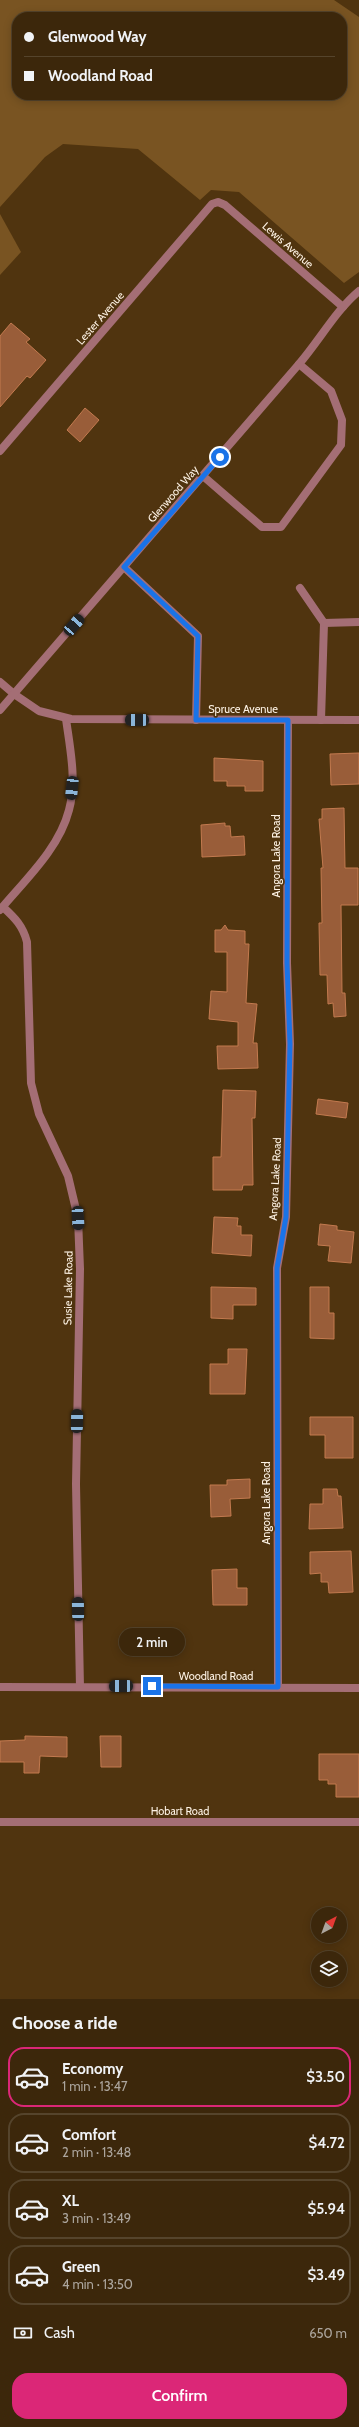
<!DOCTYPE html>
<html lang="en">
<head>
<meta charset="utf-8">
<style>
  :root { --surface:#3c270b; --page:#432f14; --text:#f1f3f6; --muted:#aca59d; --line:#55442c; --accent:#db2777 }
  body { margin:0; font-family:Cabin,sans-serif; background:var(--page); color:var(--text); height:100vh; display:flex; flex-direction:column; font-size:15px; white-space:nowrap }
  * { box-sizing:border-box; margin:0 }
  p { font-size:13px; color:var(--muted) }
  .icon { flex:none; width:22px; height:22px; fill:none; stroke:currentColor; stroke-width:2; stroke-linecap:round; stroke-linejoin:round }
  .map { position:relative; height:1999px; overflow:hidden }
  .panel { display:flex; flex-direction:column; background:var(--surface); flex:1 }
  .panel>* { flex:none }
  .banner { position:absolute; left:12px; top:12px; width:335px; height:88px; border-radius:16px; box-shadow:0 2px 10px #0003,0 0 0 1px var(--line); display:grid; align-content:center; height:88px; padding:0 12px; background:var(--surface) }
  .needle { width:26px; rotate:41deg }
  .controls { position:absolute; left:311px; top:1907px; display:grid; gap:8px }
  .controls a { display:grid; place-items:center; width:36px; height:36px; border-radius:50%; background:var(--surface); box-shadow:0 2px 10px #0003,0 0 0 1px var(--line); font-size:20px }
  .end { position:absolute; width:18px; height:18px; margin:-9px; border:5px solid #1a73e8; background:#fff; box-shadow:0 0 0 2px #fff }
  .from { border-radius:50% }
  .bubble { position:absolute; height:28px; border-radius:14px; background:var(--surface); box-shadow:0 2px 10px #0003,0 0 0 1px var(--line); font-size:13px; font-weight:600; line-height:28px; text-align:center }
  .car { position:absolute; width:12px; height:24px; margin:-12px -6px; border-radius:5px; box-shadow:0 0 3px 1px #0007; background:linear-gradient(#222 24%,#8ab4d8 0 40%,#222 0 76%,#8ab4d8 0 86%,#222 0) }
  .banner b { display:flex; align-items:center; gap:14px; height:38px; font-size:15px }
  .banner b+b { border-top:1px solid var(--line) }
  .banner i { width:10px; height:10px; background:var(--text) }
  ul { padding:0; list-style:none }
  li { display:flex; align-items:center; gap:12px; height:60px; margin:0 8px 6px; padding:0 4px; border:2px solid var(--line); border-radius:16px }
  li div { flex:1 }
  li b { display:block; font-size:15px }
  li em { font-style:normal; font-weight:600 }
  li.current { border-color:var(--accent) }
  li>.icon { width:36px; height:36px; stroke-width:1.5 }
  h2 { padding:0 12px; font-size:18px; line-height:48px }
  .pay { display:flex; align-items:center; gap:10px; height:44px; padding:0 12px; font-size:15px }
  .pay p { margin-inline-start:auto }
  .action { display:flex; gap:8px; margin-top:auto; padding:8px 12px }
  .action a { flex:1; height:46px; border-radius:16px; background:var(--accent); color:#fff; font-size:16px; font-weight:600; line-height:46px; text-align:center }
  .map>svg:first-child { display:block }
  .green { fill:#795422; fill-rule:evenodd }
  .building { fill:#995d39; stroke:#c37a4f }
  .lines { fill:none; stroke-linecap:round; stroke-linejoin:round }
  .service { stroke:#a46e75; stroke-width:8 }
  .minor { stroke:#a46e75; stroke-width:8 }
  .tertiary { stroke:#a46e75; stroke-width:8 }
  .route { stroke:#1a73e8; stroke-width:5 }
  .labels { text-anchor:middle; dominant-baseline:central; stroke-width:3.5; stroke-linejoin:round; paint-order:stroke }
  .street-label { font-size:11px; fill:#fdf2e4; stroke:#50340f }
</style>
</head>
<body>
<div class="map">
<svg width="359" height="1999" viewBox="0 0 359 1999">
  <rect width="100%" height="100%" fill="#50340f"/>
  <g class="green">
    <path d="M0,0H334L359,17V272L344,283L239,192L211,190L200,200L138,149L63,144L45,157L0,207ZM17,17H342V95H17Z"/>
    <polygon points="0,214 21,252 0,275"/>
  </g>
  <g class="building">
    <polygon points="11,323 30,339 26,342 46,360 30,378 27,376 0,407 0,336"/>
    <polygon points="85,408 99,420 80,442 67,430"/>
    <polygon points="359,753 359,784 331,785 330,754"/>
    <polygon points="214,758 263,761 263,791 245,791 245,786 227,786 227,781 214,781"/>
    <polygon points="344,808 345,868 358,868 358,905 341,905 342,993 345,993 346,1016 334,1017 333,1003 328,1004 327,975 320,975 319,923 322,923 321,868 323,868 319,819 322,819 322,809"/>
    <polygon points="225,823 225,826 230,826 231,837 244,836 245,855 202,857 201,825"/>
    <polygon points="225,925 228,930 245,931 245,944 249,944 246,1003 257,1004 253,1043 257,1043 258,1068 218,1069 217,1046 238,1046 238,1022 209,1019 211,991 227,992 227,952 215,952 215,930 221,930"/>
    <polygon points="223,1090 256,1091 255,1118 252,1118 253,1185 243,1185 242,1190 213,1190 213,1157 221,1157"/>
    <polygon points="318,1099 348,1103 346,1118 316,1114"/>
    <polygon points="214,1217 238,1218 237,1226 241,1226 241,1235 252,1235 251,1256 212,1253"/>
    <polygon points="320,1224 337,1226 337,1230 354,1232 351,1263 328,1261 330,1246 318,1245"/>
    <polygon points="211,1287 256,1288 256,1305 233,1305 233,1319 211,1318"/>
    <polygon points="310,1287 329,1287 329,1313 334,1313 334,1339 310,1338"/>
    <polygon points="228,1349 247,1349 245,1394 210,1394 210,1364 228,1364"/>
    <polygon points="310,1417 353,1417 353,1458 325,1458 325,1435 310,1435"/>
    <polygon points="250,1479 250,1498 230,1499 231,1516 211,1517 210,1485 227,1485 227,1480"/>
    <polygon points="323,1489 337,1489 338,1496 341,1496 343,1528 309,1529 310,1504 323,1504"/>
    <polygon points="351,1551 353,1592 329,1593 328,1582 321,1582 321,1573 310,1574 310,1552"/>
    <polygon points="237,1569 237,1588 247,1588 247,1605 213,1605 212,1570"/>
    <polygon points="25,1736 67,1737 67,1757 40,1756 39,1773 24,1773 24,1762 0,1762 0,1741 25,1740"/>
    <polygon points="100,1736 121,1736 121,1767 101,1767"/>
    <polygon points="319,1754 359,1754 359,1797 336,1797 336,1784 328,1784 328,1780 319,1780"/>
  </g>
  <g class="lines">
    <g class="service">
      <polyline points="203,476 262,527 281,527 341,445 342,420 331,391 299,364"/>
      <polyline points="124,567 198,636 196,720"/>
      <polyline points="300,588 324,623 321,720"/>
      <polyline points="324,623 359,622"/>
    </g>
    <g class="minor">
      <polyline points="0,451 212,204 218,202 225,205 343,307"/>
      <polyline points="0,682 14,694"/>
      <path d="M3,907C15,918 23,926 27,942L31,1083L39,1114L68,1176L78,1218L80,1269L76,1484L80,1687"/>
      <path d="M0,910C25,880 59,849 69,810C77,781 70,748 66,719"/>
      <polyline points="0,1687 359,1688"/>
      <polyline points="278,1687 277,1268 286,1217 290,1044 287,963 288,720"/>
      <polyline points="0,1822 359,1822"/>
    </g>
    <g class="tertiary">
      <polyline points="14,694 39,711 71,719 359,720"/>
      <path d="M0,710L299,364C319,341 336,310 359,291"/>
    </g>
  </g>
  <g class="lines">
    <polyline class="route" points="152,1686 278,1687 277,1268 286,1217 290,1044 287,963 288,720 196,720 198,636 124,567 220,457"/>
  </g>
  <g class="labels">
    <g class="street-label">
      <text transform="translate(288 245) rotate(41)">Lewis Avenue</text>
      <text transform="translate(100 318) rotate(-49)">Lester Avenue</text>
      <text transform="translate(173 494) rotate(-49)">Glenwood Way</text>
      <text x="243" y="709">Spruce Avenue</text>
      <text transform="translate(276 856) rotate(-90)">Angora Lake Road</text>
      <text transform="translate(275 1179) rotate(-87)">Angora Lake Road</text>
      <text transform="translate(68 1288) rotate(-89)">Susie Lake Road</text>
      <text transform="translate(266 1503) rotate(-90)">Angora Lake Road</text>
      <text x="216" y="1676">Woodland Road</text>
      <text x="180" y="1811">Hobart Road</text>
    </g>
  </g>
</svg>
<div class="controls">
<a><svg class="needle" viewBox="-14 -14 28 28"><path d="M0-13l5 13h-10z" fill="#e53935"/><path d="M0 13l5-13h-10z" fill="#aca59d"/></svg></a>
<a><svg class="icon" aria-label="layers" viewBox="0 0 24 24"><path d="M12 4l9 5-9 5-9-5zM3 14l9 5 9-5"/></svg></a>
</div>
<i class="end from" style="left:220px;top:457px"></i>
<i class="end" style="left:152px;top:1686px"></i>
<div class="bubble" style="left:119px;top:1628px;width:66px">2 min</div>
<i class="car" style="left:74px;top:625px;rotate:41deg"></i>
<i class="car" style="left:137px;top:720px;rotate:270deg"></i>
<i class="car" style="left:72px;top:788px;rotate:186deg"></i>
<i class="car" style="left:78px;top:1218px;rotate:177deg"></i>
<i class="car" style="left:77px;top:1421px;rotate:1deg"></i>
<i class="car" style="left:78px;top:1609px;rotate:359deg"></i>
<i class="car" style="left:121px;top:1686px;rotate:269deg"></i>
<div class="banner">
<b><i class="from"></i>Glenwood Way</b>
<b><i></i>Woodland Road</b>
</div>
</div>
<section class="panel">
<h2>Choose a ride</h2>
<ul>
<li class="current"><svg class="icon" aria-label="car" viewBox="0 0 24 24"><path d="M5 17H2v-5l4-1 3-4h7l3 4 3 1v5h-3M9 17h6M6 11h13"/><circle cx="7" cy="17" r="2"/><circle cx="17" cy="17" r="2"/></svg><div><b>Economy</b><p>1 min · 13:47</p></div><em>$3.50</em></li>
<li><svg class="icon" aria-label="car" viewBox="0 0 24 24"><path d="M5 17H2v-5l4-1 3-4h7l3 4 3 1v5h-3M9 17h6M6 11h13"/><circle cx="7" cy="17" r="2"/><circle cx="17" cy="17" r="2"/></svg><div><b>Comfort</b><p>2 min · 13:48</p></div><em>$4.72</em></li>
<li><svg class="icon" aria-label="car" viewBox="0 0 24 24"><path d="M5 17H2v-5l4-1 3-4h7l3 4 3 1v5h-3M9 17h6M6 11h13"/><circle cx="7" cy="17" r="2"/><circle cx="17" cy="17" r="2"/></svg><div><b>XL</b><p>3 min · 13:49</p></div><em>$5.94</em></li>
<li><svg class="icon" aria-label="car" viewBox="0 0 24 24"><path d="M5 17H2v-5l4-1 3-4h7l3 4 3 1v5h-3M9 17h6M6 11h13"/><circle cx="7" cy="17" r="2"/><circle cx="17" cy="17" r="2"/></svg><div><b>Green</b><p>4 min · 13:50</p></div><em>$3.49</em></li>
</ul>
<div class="pay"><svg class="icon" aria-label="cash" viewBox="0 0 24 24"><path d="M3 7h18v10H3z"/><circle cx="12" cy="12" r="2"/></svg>Cash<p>650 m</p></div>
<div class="action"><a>Confirm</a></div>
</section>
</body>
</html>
